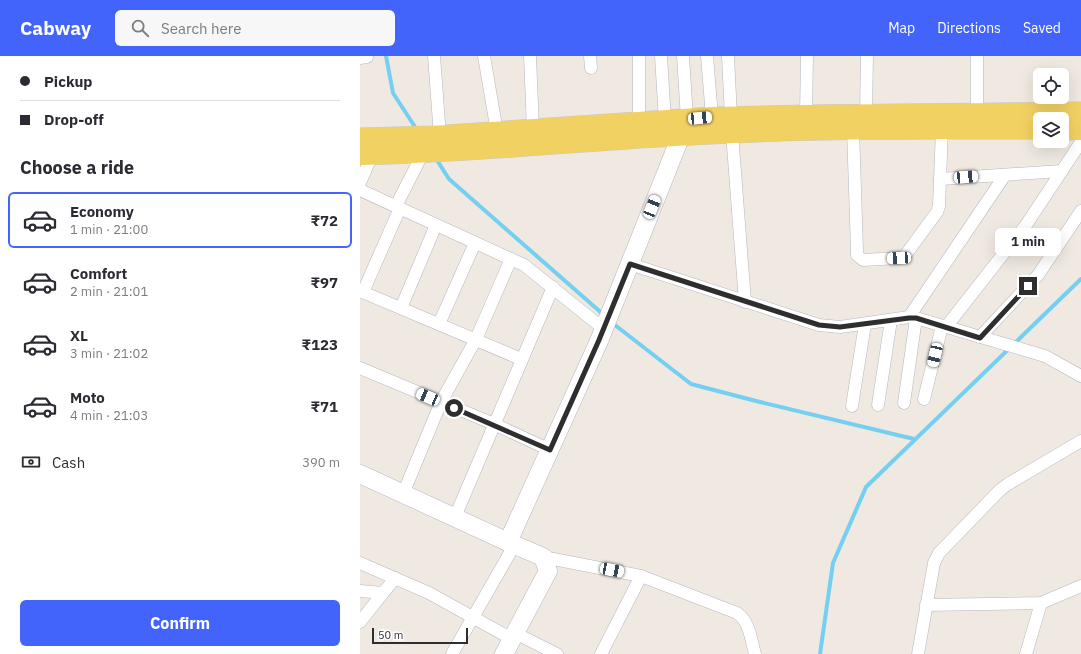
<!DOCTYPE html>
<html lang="en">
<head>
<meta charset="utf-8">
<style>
  :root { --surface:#fff; --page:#f7f7f7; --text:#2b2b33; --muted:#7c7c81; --line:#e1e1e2; --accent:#4264fb }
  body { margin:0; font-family:"IBM Plex Sans",sans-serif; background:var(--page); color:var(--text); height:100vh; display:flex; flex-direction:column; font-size:15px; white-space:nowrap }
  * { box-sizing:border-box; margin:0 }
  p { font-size:13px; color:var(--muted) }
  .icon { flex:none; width:22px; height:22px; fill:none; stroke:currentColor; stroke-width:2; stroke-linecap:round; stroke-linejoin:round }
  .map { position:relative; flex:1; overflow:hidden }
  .details { display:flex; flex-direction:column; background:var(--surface); width:360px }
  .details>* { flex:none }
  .guide { display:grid; align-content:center; height:88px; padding:0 20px; background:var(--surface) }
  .tools { position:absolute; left:673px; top:12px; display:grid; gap:8px }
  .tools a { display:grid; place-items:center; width:36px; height:36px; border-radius:6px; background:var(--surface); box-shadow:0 4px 16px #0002; font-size:20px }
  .scale { position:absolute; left:12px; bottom:10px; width:96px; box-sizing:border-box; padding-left:4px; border:2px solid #2e2e2e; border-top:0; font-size:11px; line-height:14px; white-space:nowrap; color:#2e2e2e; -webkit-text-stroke:3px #fff; paint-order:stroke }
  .end { position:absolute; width:18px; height:18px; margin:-9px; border:5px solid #2e2e2e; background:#fff; box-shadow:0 0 0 2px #fff }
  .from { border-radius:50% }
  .bubble { position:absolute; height:28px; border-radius:6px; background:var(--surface); box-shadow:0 4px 16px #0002; font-size:13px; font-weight:700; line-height:28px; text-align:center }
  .car { position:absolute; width:12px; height:24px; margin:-12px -6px; border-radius:5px; box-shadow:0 0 3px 1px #0007; background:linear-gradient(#fff 24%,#345 0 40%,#fff 0 76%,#345 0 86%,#fff 0) }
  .guide b { display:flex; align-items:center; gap:14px; height:38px; font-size:15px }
  .guide b+b { border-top:1px solid var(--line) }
  .guide i { width:10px; height:10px; background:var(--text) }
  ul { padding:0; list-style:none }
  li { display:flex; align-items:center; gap:12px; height:56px; margin:0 8px 6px; padding:0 12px; border:2px solid transparent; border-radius:6px }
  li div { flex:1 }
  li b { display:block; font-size:15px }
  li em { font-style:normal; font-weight:700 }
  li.current { border-color:var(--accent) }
  li>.icon { width:36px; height:36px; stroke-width:1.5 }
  h2 { padding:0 20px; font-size:18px; line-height:48px }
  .pay { display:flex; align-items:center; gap:10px; height:44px; padding:0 20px; font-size:15px }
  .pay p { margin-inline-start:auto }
  .button { display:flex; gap:8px; margin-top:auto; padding:8px 20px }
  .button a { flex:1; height:46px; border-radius:6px; background:var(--accent); color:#fff; font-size:16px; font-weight:700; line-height:46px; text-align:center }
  header { display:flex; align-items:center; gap:24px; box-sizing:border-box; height:56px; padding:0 20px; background:var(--accent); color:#fff }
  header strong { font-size:19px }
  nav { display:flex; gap:22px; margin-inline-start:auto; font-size:14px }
  .search { width:280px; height:36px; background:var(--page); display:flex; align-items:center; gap:10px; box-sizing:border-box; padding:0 14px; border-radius:6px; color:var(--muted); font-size:15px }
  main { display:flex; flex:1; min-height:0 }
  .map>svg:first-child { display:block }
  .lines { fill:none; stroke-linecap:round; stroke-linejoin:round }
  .stream { stroke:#75cff0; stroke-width:4 }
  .street-casing { stroke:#b4b7c1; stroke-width:13 }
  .secondary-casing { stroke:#b4b7c1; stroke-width:19 }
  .primary-casing { stroke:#c9c9c9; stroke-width:21 }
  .street { stroke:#fff; stroke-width:12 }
  .secondary { stroke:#fff; stroke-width:18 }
  .primary { stroke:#f2d163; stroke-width:20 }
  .route { stroke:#2e2e2e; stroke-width:5 }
</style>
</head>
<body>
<header>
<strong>Cabway</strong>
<div class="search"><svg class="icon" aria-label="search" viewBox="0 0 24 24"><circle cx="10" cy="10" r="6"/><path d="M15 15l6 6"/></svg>Search here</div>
<nav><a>Map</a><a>Directions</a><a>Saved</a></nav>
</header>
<main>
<section class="details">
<div class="guide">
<b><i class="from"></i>Pickup</b>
<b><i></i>Drop-off</b>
</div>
<h2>Choose a ride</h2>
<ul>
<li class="current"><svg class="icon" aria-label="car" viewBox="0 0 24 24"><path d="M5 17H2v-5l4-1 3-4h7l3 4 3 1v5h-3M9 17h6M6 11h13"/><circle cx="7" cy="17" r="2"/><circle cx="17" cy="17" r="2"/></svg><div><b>Economy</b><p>1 min · 21:00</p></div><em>₹72</em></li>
<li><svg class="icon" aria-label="car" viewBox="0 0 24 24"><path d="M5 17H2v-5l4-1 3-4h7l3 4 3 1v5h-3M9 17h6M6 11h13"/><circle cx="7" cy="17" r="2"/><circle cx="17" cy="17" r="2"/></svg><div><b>Comfort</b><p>2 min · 21:01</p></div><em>₹97</em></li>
<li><svg class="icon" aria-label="car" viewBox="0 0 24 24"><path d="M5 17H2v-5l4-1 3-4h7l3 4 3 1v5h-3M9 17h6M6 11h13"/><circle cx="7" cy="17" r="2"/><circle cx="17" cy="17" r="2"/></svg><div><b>XL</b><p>3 min · 21:02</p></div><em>₹123</em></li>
<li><svg class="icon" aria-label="car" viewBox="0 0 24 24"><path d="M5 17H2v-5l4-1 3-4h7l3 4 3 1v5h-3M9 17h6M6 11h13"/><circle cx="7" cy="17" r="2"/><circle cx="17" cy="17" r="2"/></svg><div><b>Moto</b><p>4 min · 21:03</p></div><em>₹71</em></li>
</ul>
<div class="pay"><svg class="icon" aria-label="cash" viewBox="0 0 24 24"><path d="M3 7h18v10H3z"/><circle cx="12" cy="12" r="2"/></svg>Cash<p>390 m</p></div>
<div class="button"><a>Confirm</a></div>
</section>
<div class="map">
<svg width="721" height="598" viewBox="0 0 721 598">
  <rect width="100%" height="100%" fill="#efe9e1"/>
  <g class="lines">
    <g class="stream">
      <polyline points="26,0 33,37 57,74"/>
      <polyline points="75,101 89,123 245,260"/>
      <polyline points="251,266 331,328 396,345 554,383"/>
      <polyline points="460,598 473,507 506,431 721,223"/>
    </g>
    <g class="street-casing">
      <g id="street">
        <polyline points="74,0 80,80"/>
        <polyline points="124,0 137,76"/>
        <polyline points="170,0 173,74"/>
        <polyline points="230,0 231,12"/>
        <polyline points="279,0 279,67"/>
        <polyline points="301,0 305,65"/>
        <polyline points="323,0 327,63"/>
        <polyline points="347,0 352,61"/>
        <polyline points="368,0 371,61"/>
        <polyline points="0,2 7,1"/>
        <polyline points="506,58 507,0"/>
        <polyline points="617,58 617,0"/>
        <polyline points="446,59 447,0"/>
        <polyline points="493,73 497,194 497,199 503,204 539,202 544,201 577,156 579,150 582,73"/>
        <polyline points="372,77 385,246"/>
        <polyline points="580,123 702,115"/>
        <polyline points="0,127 12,99"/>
        <polyline points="0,134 164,209 244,273"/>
        <polyline points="36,150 63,97"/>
        <polyline points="270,208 459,269 480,271 549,261 556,262 685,300 721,320"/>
        <polyline points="0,235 161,303"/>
        <polyline points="3,236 40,152"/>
        <polyline points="41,252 76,169"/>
        <polyline points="549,261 645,119"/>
        <polyline points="79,268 115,187"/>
        <polyline points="586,271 666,169 721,86"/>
        <polyline points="620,281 678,219 721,155"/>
        <polyline points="0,312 134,368 190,394"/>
        <polyline points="564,343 582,270"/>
        <polyline points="544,347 556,262"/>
        <polyline points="518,349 531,264"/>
        <polyline points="492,350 505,268"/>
        <polyline points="43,438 81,346 116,283 151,203"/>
        <polyline points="95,461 193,231"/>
        <path d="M183,501L281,520L377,557C390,566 391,584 395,598"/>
        <polyline points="0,507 69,537 152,583"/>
        <polyline points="0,535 23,537"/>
        <polyline points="566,549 681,547 721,530"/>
        <polyline points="0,566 35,522"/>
        <polyline points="155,577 197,598"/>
        <polyline points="92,598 155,488"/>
        <polyline points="241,598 281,520"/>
        <polyline points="558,598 574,507 579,497 640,434 648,428 721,385"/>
        <polyline points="666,598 681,547"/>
      </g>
    </g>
    <g class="secondary-casing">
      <g id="secondary">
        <polyline points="0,418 148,486"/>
        <polyline points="144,598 188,515 183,501 148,486 239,285 326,67"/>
      </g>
    </g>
    <g class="primary-casing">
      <g id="primary">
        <polyline points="702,74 721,74"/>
        <polyline points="0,82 72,80 352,61 446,59 721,56"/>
        <path d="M0,99C124,96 248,82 372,77C475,72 577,73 680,73"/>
      </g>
    </g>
    <use href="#street" class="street"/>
    <use href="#secondary" class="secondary"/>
    <use href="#primary" class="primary"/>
  </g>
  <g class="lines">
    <polyline class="route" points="94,352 190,394 239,284 270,208 459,269 480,271 549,262 556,262 620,282 668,230"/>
  </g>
</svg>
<div class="tools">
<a><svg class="icon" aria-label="locate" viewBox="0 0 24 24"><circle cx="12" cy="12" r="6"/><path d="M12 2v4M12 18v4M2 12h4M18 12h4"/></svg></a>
<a><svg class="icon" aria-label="layers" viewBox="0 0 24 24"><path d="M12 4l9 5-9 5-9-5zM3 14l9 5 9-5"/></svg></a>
</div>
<div class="scale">50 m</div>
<i class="end from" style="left:94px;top:352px"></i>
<i class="end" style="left:668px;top:230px"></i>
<div class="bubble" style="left:635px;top:172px;width:66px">1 min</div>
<i class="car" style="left:340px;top:62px;rotate:85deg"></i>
<i class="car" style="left:606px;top:121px;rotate:86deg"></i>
<i class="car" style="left:292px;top:151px;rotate:22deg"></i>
<i class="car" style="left:539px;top:202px;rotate:267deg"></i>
<i class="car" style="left:575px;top:299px;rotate:193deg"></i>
<i class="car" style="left:68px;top:341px;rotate:293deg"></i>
<i class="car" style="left:252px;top:514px;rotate:101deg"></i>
</div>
</main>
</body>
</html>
